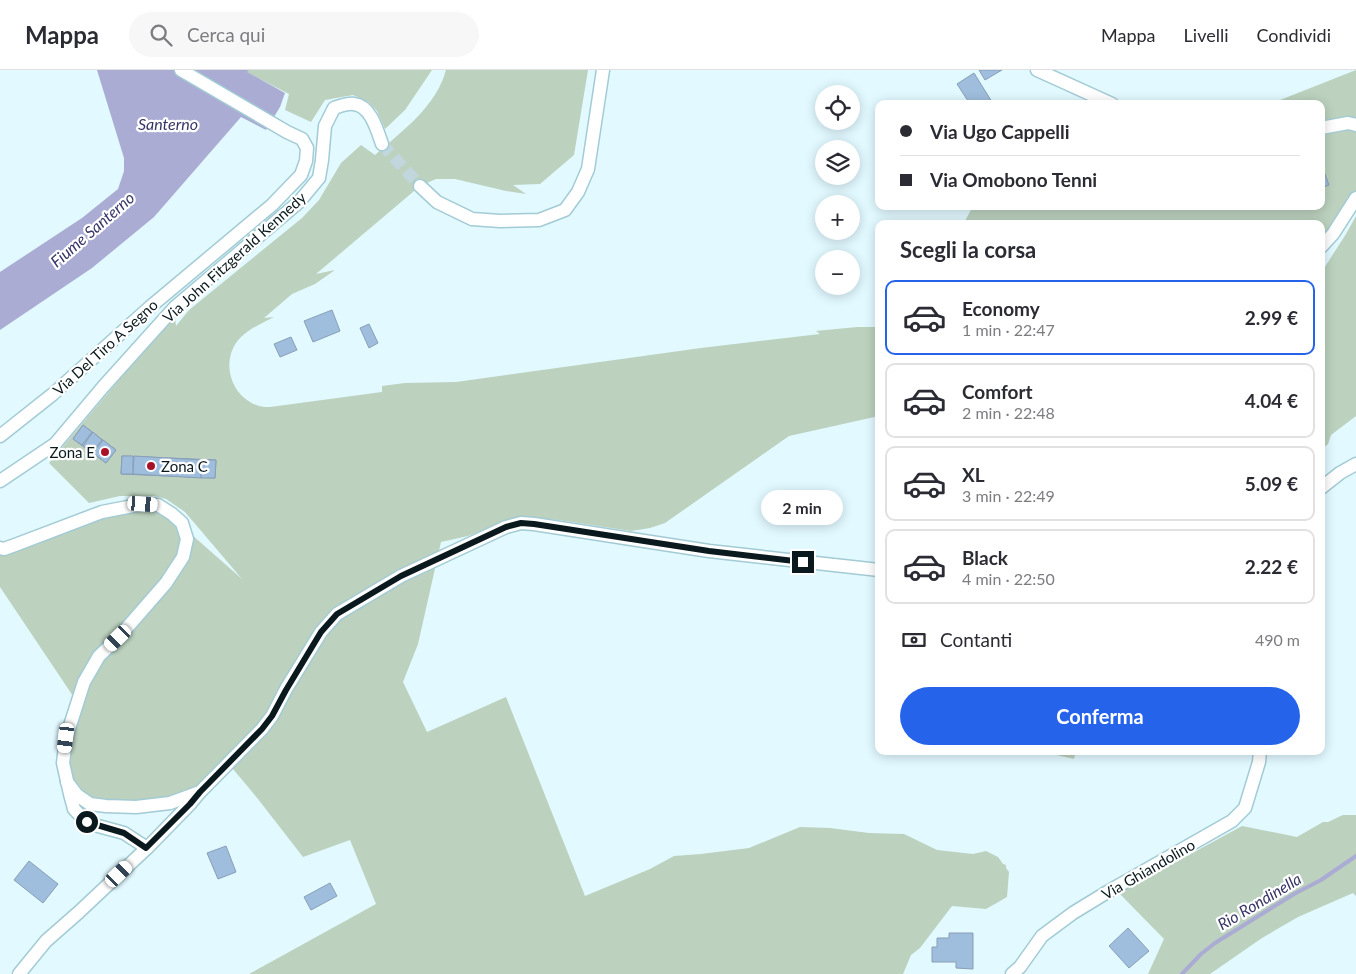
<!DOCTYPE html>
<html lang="it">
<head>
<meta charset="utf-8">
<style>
  :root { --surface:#fff; --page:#f7f7f7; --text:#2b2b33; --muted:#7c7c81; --line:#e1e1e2; --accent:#2563eb }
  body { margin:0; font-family:Lato,sans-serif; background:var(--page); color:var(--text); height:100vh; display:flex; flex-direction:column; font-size:19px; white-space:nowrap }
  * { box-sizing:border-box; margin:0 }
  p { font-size:16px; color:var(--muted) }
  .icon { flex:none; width:28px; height:28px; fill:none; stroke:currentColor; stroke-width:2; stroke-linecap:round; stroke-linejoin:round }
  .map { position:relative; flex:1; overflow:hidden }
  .drawer { position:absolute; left:875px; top:150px; width:450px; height:535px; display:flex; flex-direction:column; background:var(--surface); border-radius:10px; box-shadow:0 2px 12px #0003 }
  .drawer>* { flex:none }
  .hud { position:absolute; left:875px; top:30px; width:450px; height:110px; border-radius:10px; box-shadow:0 2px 12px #0003; display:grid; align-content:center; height:110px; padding:0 25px; background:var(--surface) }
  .controls { position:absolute; left:815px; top:15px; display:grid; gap:10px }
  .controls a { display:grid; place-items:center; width:45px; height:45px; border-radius:50%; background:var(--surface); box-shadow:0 2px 12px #0003; font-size:25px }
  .end { position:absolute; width:22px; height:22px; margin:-11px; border:6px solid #0a191d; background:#fff; box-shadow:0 0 0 2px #fff }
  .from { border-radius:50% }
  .bubble { position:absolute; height:35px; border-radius:18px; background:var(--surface); box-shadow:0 2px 12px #0003; font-size:16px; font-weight:700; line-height:35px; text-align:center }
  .car { position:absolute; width:15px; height:30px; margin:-15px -8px; border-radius:6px; box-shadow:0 0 4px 1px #0007; background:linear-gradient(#fff 24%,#345 0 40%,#fff 0 76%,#345 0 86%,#fff 0) }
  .hud b { display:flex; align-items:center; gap:18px; height:48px; font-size:19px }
  .hud b+b { border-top:1px solid var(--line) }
  .hud i { width:12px; height:12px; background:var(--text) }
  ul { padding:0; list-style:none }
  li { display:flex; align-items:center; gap:15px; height:75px; margin:0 10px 8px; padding:0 15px; border:2px solid var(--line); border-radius:10px }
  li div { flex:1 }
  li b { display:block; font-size:19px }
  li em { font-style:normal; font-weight:700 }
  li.active { border-color:var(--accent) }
  li>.icon { width:45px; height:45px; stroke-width:1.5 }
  h2 { padding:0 25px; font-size:22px; line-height:60px }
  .pay { display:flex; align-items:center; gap:12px; height:55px; padding:0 25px; font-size:19px }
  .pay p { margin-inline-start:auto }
  .primary-button { display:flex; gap:10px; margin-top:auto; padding:10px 25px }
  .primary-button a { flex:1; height:58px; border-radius:30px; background:var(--accent); color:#fff; font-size:20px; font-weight:700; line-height:58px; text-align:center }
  header { display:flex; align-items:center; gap:30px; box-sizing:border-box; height:70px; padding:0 25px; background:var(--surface); border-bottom:1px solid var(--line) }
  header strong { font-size:24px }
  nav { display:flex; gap:28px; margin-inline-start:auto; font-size:18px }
  .search { width:350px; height:45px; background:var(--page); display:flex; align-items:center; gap:12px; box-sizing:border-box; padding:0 18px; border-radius:28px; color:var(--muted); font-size:19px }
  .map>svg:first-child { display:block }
  .green { fill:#bcd1be }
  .water { fill:#aaacd3 }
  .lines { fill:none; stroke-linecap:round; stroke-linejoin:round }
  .stream { stroke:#aaacd3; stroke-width:4 }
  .building { fill:#9fbddc; stroke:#889fb7 }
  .minor-tunnel { stroke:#c1d7dd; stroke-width:12; stroke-dasharray:12 6; stroke-linecap:butt }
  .minor-casing { stroke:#a3cbd5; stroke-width:15 }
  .minor { stroke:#fff; stroke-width:12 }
  .route { stroke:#0a191d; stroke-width:6 }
  .poi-dot { fill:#a91226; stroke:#fff; stroke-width:2 }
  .labels { text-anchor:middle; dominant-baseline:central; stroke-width:4.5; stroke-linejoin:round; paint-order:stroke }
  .street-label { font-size:15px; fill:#0a191d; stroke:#fff }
  .poi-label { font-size:15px; fill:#0a191d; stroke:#fff; text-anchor:end }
  .water-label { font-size:16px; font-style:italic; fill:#353466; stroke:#fff }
</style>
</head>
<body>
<header>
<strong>Mappa</strong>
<div class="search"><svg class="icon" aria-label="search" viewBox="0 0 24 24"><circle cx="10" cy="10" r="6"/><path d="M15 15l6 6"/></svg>Cerca qui</div>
<nav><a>Mappa</a><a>Livelli</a><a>Condividi</a></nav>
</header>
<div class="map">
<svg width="1356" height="904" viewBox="0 0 1356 904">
  <rect width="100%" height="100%" fill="#e1f9ff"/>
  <g class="green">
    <polygon points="249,0 432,0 405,40 385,59 377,41 368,32 353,25 325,30 311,52 285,40 289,24 246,2"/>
    <path d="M446,0H588L574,85L540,114L513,115L526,124L506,121L455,109H436L420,116L316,204L335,200L315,214L292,224L264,248L274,247C263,253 250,258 241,267C219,289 230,327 259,336C262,337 267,337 270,337L382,322V316L405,313L456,312L701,278L820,264L816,261L857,257H879V346L789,366L665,453L650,458L631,461L558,450L522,447L508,450L468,466L441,472L418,574L403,612L427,662L506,627L585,826L650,799L674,786L701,784L749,778L800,757L830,758L869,763L904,764L937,780L973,784L986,781L998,787L1003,794L1006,795V798L1009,802L1007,827L986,839L952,836L920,878L911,885L903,904H249L376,834L350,770L303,787L258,729L228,693L200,722L136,737L90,734L67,712L63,693L77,632L0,517V480L143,434L158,435L242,509L185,442L166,429L154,426H120L89,433L49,393L171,248H175L176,256L189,240L302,148L319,130L341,93L361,75L375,85C402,61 436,37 446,0Z"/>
    <polygon points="1356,0 1356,132 1340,161 1321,186 1321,154 970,154 965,151 973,136 1321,136 1321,34 1263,34 1270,34"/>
    <polygon points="1356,146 1356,346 1331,365 1328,374 1321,380 1321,203 1346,164"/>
    <polygon points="1039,681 1076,681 1074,689"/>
    <polygon points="1343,745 1356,745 1356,826 1353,823 1298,847 1262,868 1210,904 1148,904 1164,869 1119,823 1242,756 1297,767 1323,752 1328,752"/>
  </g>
  <polygon class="water" points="97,0 249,0 247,2 285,23 280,37 266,60 241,47 154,147 92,198 0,260 0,202 82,148 118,119 124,101 124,88"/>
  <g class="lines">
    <polyline class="stream" points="1182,904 1201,884 1215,873 1294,824 1321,810 1356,786"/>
  </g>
  <g class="building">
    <polygon points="979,0 1002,0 985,10"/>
    <polygon points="974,3 992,32 989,34 970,34 957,14"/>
    <polygon points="1321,94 1329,115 1321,118"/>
    <polygon points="332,240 340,261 313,272 304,251"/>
    <polygon points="369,254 378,273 369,278 360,258"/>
    <polygon points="291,267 297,280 280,287 274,274"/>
    <polygon points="83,355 116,380 106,393 73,369"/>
    <polygon points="83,355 92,362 82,375 73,369"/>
    <polygon points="93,362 102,370 92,383 83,376"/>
    <polygon points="103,370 116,380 106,393 93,383"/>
    <polygon points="122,386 216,390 215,408 121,404"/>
    <polygon points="122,386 133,386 133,404 121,404"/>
    <polygon points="134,386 168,388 167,406 133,404"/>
    <polygon points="169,388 202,390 201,408 168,406"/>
    <polygon points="202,390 216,390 215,408 201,408"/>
    <polygon points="226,776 236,802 218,809 207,783"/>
    <polygon points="29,791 58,814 43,833 14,810"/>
    <polygon points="330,813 337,826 311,840 304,827"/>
    <polygon points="1128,858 1149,881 1129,898 1109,876"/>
    <polygon points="949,863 973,863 973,899 956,898 956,892 932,892 932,877 937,877 937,868 949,868"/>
  </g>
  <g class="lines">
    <polyline class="minor-tunnel" points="382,74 420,116"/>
    <g class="minor-casing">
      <g id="minor">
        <polyline points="1037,0 1112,34"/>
        <polyline points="1321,58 1348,53 1356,55"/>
        <polyline points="420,116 437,132 472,149 500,151 539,150 565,140 578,122 588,99 603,0"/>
        <polyline points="1321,177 1333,164 1356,128"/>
        <polyline points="0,366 53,324 150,237 272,135 301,105 306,91 307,78 302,69 287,62 181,0"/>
        <path d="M0,411L55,374L103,317L175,237L299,132L319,108L322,90L325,56L334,38C340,36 348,33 354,34C371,36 377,60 382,74"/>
        <polyline points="1321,418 1340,403 1356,394"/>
        <polyline points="0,478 4,479 15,475 102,442 143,434 158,435 172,444 182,453 187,469 183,487 166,513 118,568 99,586 84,612 66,668 63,693 70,724 74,739 87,753 124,763 147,778 79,842 46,871 19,904"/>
        <polyline points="67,712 77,725 90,734 106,736 136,737 170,733 200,722 262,659 272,646 286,619 321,562 337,544 401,506 506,457 521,453 534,454 709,481 879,500"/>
        <polyline points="147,778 190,734 200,722"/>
        <polyline points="1012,904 1020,897 1042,866 1073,843 1109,821 1232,751 1245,738 1259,692 1260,681"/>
      </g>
    </g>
    <use href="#minor" class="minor"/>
  </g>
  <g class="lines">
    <polyline class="route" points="87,752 124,763 146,778 190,734 200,722 262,659 272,646 286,620 321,562 337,544 401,506 506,457 521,453 534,454 709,481 803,492"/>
  </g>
  <g class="poi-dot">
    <circle cx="105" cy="382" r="5"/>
    <circle cx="151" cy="396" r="5"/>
  </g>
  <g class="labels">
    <g class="street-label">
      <text transform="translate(234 187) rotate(-42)">Via John Fitzgerald Kennedy</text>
      <text transform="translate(105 277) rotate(-42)">Via Del Tiro A Segno</text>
      <text transform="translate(1148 799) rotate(-30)">Via Ghiandolino</text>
    </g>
    <g class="poi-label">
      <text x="95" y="382">Zona E</text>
      <text x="161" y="396" text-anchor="start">Zona C</text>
    </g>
    <g class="water-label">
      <text x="168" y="53">Santerno</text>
      <text transform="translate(92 159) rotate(-41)">Fiume Santerno</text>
      <text transform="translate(1259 831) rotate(-31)">Rio Rondinella</text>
    </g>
  </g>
</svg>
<div class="controls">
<a><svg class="icon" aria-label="locate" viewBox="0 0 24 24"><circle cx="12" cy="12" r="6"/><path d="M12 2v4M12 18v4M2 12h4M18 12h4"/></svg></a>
<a><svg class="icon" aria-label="layers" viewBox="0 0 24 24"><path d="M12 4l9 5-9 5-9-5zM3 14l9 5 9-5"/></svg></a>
<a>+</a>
<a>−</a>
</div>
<i class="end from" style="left:87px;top:752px"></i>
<i class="end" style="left:803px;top:492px"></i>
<div class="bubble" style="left:761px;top:420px;width:82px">2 min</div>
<i class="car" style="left:143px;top:434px;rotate:94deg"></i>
<i class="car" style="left:118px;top:568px;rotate:226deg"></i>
<i class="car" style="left:66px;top:668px;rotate:187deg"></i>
<i class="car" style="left:119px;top:804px;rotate:46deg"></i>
<div class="hud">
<b><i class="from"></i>Via Ugo Cappelli</b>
<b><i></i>Via Omobono Tenni</b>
</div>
<section class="drawer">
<h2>Scegli la corsa</h2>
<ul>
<li class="active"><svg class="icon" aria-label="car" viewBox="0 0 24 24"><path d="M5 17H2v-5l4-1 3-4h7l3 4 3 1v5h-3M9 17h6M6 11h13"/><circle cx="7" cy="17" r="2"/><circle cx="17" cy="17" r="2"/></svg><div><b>Economy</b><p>1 min · 22:47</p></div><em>2.99 €</em></li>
<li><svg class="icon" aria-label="car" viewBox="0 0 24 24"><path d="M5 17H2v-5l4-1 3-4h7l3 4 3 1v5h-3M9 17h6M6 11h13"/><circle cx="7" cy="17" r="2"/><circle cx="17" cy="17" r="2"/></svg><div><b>Comfort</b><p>2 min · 22:48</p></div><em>4.04 €</em></li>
<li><svg class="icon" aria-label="car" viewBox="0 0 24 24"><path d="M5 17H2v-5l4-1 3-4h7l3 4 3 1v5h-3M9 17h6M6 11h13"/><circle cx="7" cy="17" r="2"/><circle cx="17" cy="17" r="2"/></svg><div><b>XL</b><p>3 min · 22:49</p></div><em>5.09 €</em></li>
<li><svg class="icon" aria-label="car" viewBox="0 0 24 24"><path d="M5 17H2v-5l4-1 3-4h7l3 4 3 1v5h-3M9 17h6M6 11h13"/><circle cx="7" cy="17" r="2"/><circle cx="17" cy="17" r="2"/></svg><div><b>Black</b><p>4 min · 22:50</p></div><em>2.22 €</em></li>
</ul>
<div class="pay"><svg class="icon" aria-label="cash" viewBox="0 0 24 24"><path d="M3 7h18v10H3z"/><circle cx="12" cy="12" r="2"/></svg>Contanti<p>490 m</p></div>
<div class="primary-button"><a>Conferma</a></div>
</section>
</div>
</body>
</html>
